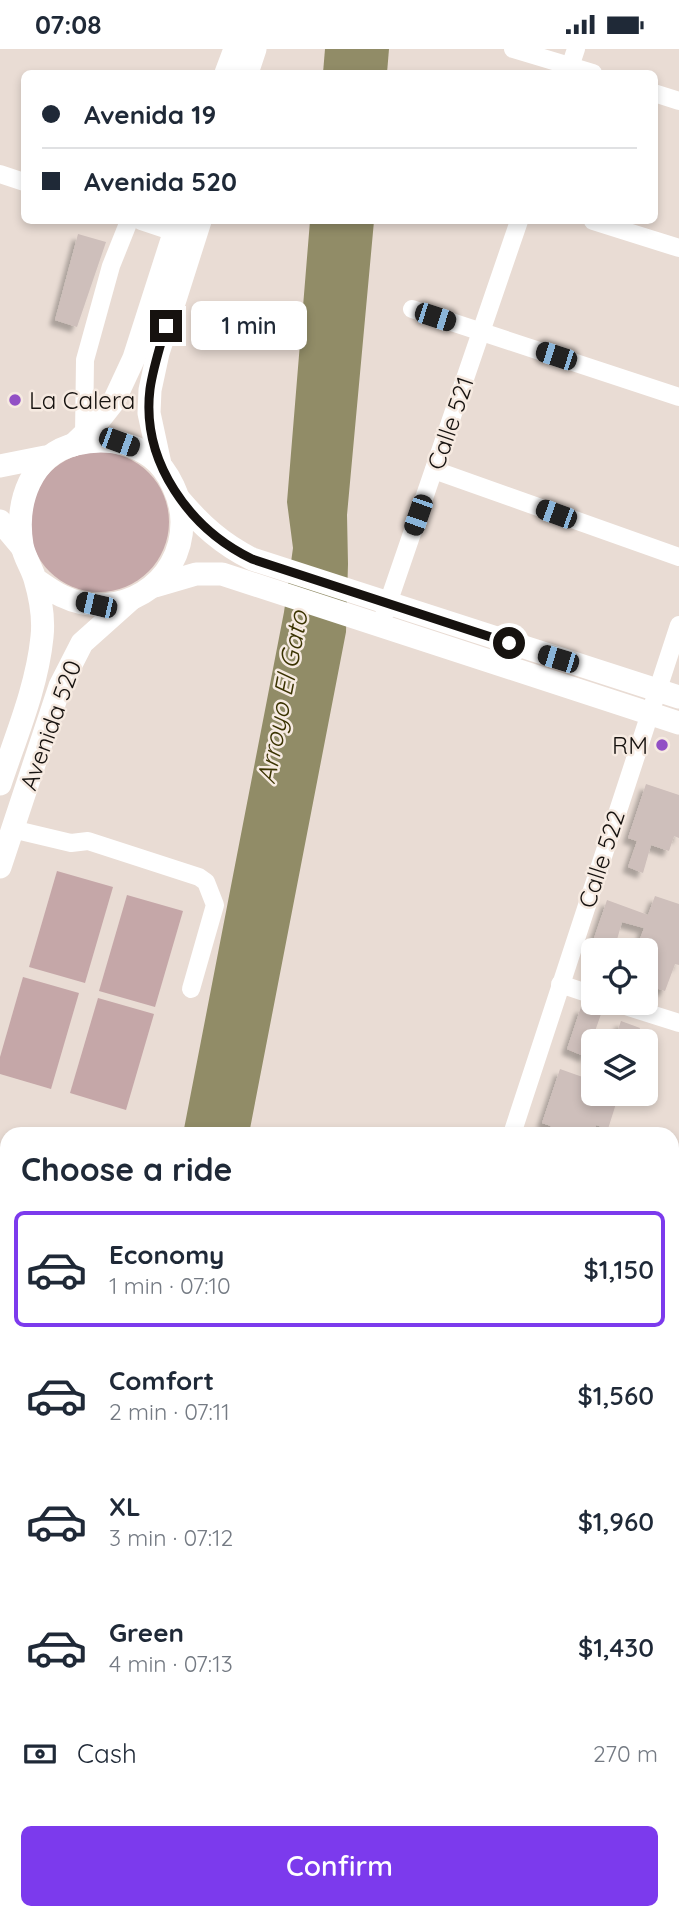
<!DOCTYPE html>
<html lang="en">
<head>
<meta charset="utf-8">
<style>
  :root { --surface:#fff; --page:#f2f2f3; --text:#1f2937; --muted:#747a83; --line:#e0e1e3; --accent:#7c3aed }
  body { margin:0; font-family:Quicksand,sans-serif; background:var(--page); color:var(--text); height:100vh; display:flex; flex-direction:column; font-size:26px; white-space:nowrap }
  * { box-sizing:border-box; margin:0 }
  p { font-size:23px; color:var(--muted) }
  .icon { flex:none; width:38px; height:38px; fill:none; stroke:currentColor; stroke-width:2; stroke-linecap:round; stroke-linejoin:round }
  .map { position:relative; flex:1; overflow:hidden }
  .drawer { position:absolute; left:0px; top:1078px; width:679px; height:793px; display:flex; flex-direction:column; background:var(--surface); border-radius:21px 21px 0 0; box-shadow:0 4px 10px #0003 }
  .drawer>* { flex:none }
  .guide { position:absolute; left:21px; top:21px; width:637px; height:154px; border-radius:10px; box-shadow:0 4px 10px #0003; display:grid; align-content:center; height:154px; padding:0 21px; background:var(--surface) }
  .fabs { position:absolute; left:581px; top:889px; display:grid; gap:14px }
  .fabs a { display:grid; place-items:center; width:77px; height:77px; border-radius:10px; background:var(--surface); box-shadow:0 4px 10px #0003; font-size:35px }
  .end { position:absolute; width:32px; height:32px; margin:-16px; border:9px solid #16120f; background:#fff; box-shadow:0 0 0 4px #fff }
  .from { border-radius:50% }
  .bubble { position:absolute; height:49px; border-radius:10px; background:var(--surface); box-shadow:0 4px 10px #0003; font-size:23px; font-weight:600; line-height:49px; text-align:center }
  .car { position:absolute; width:21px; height:42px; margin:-21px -10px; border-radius:9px; box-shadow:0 0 5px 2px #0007; background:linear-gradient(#222 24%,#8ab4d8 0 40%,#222 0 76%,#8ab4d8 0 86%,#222 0) }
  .guide b { display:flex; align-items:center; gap:24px; height:66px; font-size:26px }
  .guide b+b { border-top:2px solid var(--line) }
  .guide i { width:18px; height:18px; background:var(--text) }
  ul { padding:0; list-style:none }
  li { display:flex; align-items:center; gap:21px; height:116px; margin:0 14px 10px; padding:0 7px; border:4px solid transparent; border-radius:10px }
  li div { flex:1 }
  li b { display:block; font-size:26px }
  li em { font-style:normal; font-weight:600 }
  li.active { border-color:var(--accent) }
  li>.icon { width:63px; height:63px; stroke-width:1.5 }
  h2 { padding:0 21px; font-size:32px; line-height:84px }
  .pay { display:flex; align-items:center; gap:18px; height:77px; padding:0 21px; font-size:26px }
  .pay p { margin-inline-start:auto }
  .primary-button { display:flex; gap:14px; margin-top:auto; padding:14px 21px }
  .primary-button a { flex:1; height:80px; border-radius:10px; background:var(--accent); color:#fff; font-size:28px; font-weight:600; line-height:80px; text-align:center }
  .status { display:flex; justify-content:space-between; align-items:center; height:49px; padding:0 35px; background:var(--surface); direction:ltr }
  .status svg { height:19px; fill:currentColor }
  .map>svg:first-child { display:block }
  .green { fill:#c5a7a8 }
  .water { fill:#918c67 }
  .building { fill:#cebfbb; filter:url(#shadow) }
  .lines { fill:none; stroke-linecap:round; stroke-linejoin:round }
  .path { stroke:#857d77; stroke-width:2.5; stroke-dasharray:3.5 3.5; stroke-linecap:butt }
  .minor { stroke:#fff; stroke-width:18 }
  .major { stroke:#fff; stroke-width:23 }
  .route { stroke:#16120f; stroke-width:9 }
  .poi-dot { fill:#9250c5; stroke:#f6eae1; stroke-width:2.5 }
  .labels { text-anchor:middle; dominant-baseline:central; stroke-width:5; stroke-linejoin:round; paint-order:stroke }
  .poi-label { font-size:24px; fill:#16120f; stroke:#f6eae1; text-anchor:start }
  .street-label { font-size:24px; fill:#16120f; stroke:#f6eae1 }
  .water-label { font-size:26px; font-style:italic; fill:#3a3300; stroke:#f6eae1 }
</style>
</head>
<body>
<div class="status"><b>07:08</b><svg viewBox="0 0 49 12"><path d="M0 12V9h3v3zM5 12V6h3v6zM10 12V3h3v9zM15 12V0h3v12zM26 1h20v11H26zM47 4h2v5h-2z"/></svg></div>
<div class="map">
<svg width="679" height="1870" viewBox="0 0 679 1870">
  <defs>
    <filter id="shadow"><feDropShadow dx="-5.5" dy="5.5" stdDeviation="2" flood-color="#0004"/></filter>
  </defs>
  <rect width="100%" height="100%" fill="#e9dcd4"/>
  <g class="green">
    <circle cx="99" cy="473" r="70"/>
    <polygon points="57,822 113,838 85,934 29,918"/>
    <polygon points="127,846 183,862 155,958 99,942"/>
    <polygon points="23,928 79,944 51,1040 0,1025 0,1008"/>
    <polygon points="98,949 154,965 126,1061 70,1044"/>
  </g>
  <g class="water">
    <polygon points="325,0 389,0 387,24 323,24"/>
    <polygon points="310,172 374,172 347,466 348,515 346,583 249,1085 183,1085 284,563 293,499 287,453"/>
    <polygon points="237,1864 295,1864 296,1870 237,1870"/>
  </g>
  <g class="building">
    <polygon points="78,185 106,193 77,278 55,271"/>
    <polygon points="646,735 679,746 679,789 674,787 669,802 651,796 643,824 628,818 637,792 628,789"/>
    <polygon points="655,847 679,855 679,916 675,915 665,942 646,936 646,901 636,901 644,879 622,873 614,901 590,901 607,851 648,866"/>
    <polygon points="581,958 601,965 586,1008 567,1000"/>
    <polygon points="621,972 640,979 635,992 614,992"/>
    <polygon points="560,1020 591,1031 587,1045 619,1045 608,1080 596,1076 595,1085 548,1085 551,1077 542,1074"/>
  </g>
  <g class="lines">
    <polyline class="path" points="311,1864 312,1870"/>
    <g class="minor">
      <polyline points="513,0 593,24"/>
      <polyline points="568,24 576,0"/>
      <polyline points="654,44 679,52"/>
      <polyline points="0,125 24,133"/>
      <polyline points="141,172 174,183"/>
      <polyline points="593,172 679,199"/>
      <polyline points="412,260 679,348"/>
      <polyline points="84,386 85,311 111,217 129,172"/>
      <polyline points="434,421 679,508"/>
      <polyline points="384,566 519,172"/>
      <polyline points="12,780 71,794 88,792 199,828 206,833 215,856 191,940"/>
      <polyline points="560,935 593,946"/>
      <polyline points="616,954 679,974"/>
      <polyline points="512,1085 679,576"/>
      <polyline points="0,1117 7,1113"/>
      <polyline points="672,1276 679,1278"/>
      <polyline points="0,1319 7,1333"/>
      <polyline points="672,1512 679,1491"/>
      <polyline points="672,1574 679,1577"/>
      <polyline points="0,1653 7,1655"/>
      <polyline points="211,1864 212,1870"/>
      <polyline points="643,1864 662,1870"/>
    </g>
    <g class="major">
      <polyline points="226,24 235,0"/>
      <polyline points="247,24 255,0"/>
      <polyline points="73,396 99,371 114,352 134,309 178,172"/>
      <polyline points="160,415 149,364 150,341 158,304 200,172"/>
      <polyline points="0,417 45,408"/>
      <path d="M179,450C201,476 222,495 252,510L679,648"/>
      <polyline points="0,472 22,498"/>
      <polyline points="155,537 196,525 222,525 679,674"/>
      <path d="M0,735C16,687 37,638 42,588C44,570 40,547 35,530C32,519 24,508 22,496C15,453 31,406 76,395C103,389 129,392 151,408C169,421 182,451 182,473C182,536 118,574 62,547C53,543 44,536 35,530"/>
      <polyline points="0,818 60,637 82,594 129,552"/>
    </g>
  </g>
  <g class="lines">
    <path class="route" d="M166,277C160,298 153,319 150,340C141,413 190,480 252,510L509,594"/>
  </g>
  <g class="poi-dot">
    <circle cx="15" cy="351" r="7"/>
    <circle cx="662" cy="696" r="7"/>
  </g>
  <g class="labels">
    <g class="poi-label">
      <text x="29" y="351">La Calera</text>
      <text x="648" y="696" text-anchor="end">RM</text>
    </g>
    <g class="street-label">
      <text transform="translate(450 374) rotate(-71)">Calle 521</text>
      <text transform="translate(50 676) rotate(-70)">Avenida 520</text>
      <text transform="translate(601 810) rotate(-72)">Calle 522</text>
    </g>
    <g class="water-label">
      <text transform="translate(282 648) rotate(-79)">Arroyo El Gato</text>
    </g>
  </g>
</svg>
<div class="fabs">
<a><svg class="icon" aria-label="locate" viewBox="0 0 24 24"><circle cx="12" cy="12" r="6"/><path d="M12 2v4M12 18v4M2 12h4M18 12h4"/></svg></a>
<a><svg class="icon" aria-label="layers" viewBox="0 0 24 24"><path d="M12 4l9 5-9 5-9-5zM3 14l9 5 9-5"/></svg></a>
</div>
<i class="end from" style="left:509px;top:594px"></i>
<i class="end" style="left:166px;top:277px"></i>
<div class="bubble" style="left:191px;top:252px;width:116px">1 min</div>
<i class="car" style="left:435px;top:268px;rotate:108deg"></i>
<i class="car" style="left:556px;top:307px;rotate:288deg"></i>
<i class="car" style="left:119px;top:393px;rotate:110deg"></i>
<i class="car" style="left:556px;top:465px;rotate:290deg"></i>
<i class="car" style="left:418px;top:466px;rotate:199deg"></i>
<i class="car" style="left:96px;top:556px;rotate:283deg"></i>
<i class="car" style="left:558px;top:610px;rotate:287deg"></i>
<div class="guide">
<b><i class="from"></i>Avenida 19</b>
<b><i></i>Avenida 520</b>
</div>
<section class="drawer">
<h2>Choose a ride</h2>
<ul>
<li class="active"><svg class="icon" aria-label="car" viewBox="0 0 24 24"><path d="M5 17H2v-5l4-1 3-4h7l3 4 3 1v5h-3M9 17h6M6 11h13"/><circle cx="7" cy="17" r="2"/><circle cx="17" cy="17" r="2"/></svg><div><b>Economy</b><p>1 min · 07:10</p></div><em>$1,150</em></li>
<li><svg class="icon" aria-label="car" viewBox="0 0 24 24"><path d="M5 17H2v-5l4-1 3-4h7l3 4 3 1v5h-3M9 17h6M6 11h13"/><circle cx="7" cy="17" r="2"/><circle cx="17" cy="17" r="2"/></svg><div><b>Comfort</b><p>2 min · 07:11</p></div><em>$1,560</em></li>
<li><svg class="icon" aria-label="car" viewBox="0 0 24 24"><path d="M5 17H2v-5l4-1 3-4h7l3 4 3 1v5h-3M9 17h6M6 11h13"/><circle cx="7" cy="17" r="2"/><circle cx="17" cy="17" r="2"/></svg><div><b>XL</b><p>3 min · 07:12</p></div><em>$1,960</em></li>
<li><svg class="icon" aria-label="car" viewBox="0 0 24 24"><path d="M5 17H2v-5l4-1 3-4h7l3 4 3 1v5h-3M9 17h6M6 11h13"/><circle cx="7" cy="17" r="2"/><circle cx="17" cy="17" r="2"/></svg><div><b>Green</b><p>4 min · 07:13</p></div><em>$1,430</em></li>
</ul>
<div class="pay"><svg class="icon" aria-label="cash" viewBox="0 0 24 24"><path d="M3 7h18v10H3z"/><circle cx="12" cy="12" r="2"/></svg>Cash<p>270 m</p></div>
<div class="primary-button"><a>Confirm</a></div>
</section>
</div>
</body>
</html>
